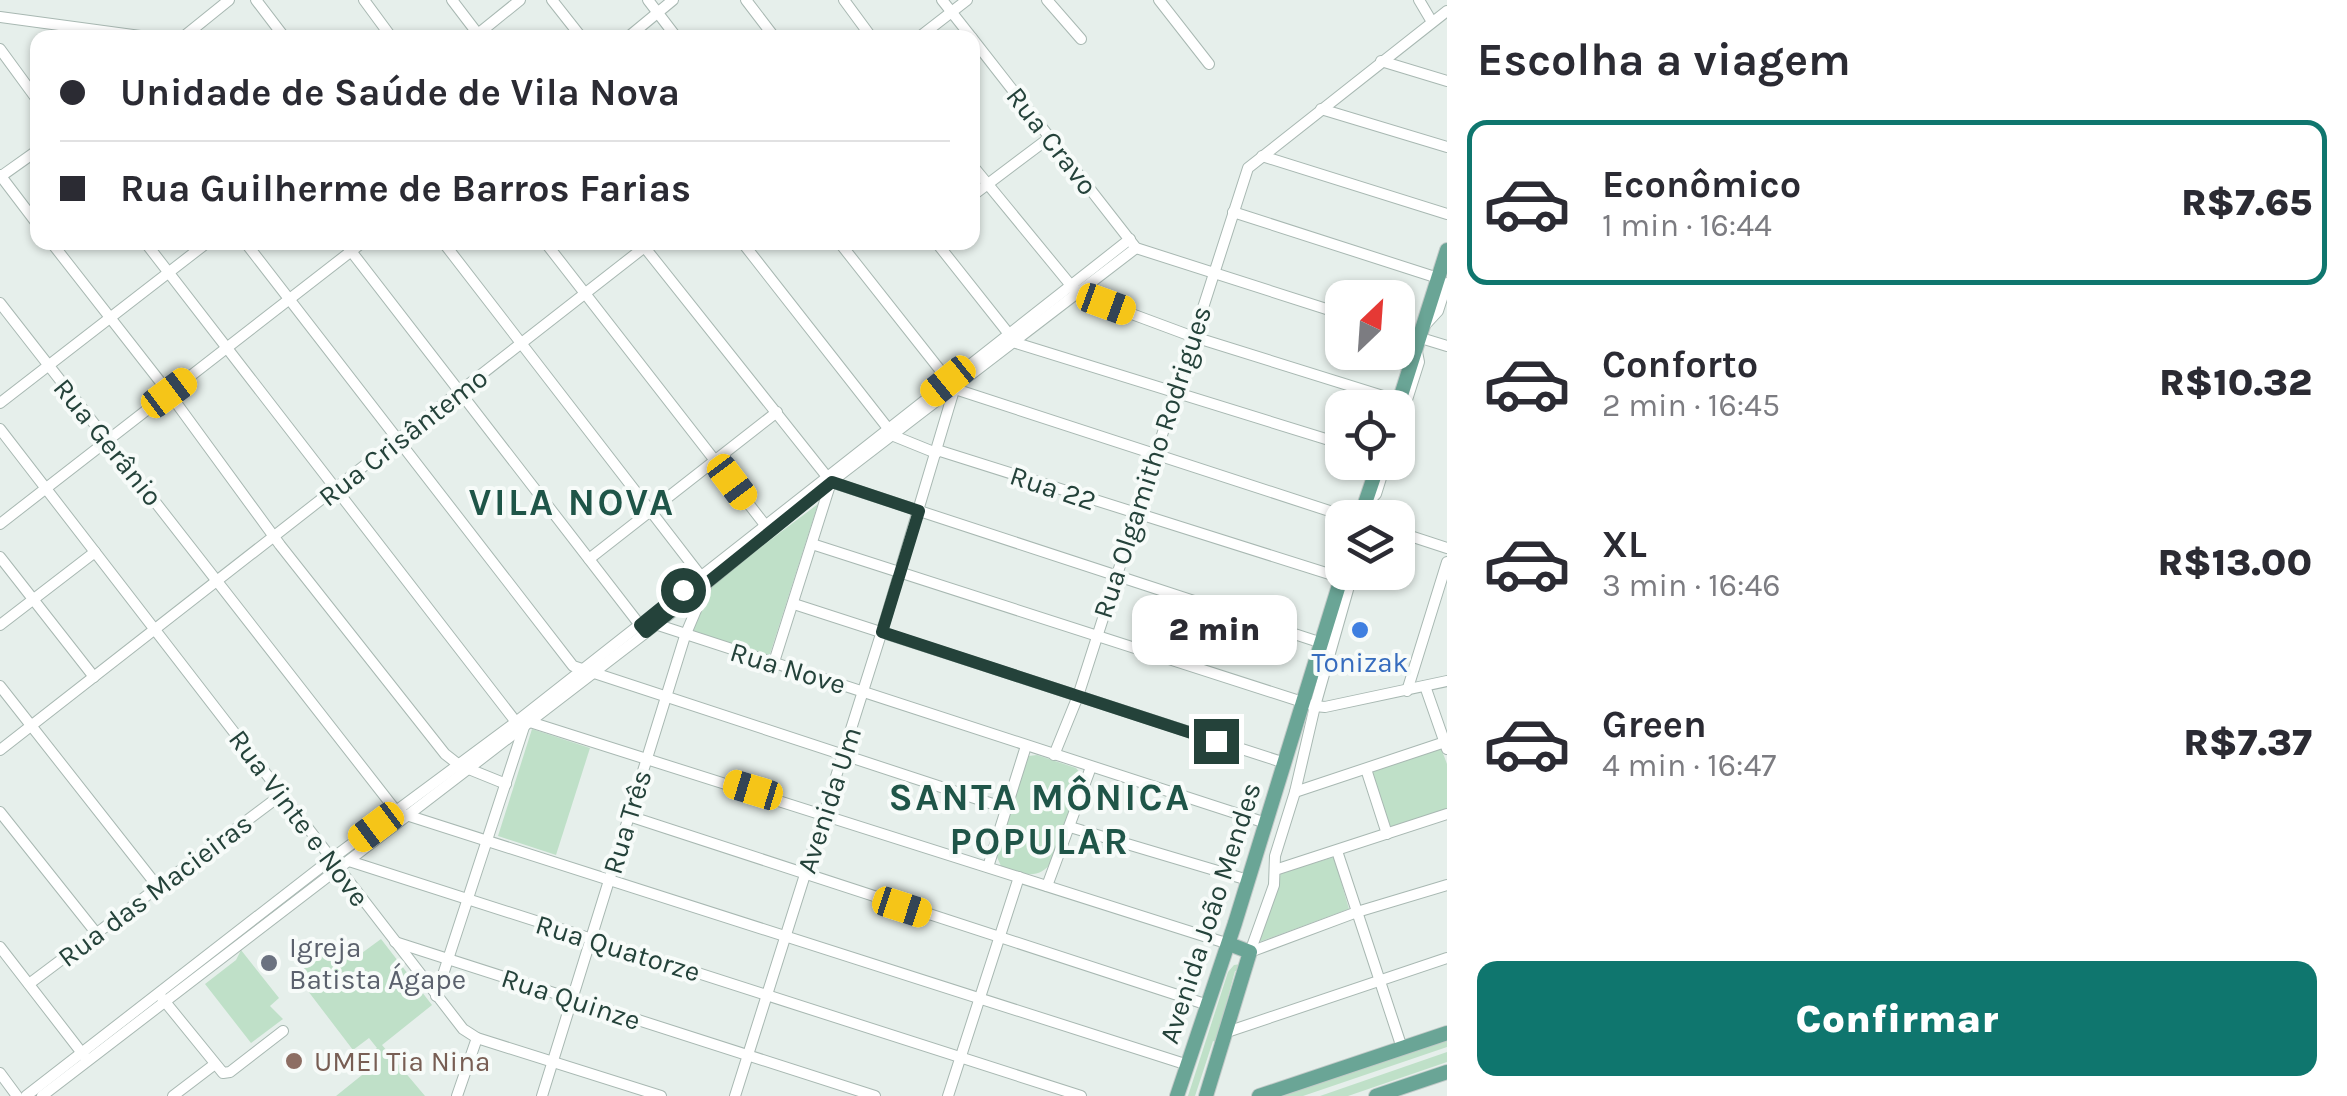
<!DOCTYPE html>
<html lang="pt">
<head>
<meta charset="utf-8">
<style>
  :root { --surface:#fff; --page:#f2f2f3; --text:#2b2b33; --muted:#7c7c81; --line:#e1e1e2; --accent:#0f766e }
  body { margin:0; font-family:Karla,sans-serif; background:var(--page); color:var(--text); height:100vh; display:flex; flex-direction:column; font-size:38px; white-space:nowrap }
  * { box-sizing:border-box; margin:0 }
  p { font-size:32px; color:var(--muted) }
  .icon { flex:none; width:55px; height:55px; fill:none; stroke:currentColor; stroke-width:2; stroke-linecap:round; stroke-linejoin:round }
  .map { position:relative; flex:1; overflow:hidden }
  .sheet { display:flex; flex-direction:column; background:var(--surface); width:900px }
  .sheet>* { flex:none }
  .guide { position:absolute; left:30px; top:30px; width:950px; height:220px; border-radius:20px; box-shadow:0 2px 8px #0004; display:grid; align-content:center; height:220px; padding:0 30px; background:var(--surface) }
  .needle { width:65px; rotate:25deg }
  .tools { position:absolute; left:1325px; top:280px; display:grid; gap:20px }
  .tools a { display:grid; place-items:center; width:90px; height:90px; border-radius:20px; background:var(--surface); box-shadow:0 2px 8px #0004; font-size:50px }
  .end { position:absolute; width:45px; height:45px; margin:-22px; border:12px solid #24423a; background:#fff; box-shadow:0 0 0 5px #fff }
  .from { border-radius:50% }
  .bubble { position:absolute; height:70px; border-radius:20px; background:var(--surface); box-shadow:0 2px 8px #0004; font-size:32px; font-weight:800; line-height:70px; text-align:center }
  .car { position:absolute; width:30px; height:60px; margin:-30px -15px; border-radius:12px; box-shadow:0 0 8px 2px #0007; background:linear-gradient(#f5c518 24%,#345 0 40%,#f5c518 0 76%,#345 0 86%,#f5c518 0) }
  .guide b { display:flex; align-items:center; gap:35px; height:95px; font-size:38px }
  .guide b+b { border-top:2px solid var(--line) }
  .guide i { width:25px; height:25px; background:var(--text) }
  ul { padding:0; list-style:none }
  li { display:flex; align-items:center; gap:30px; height:165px; margin:0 20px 15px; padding:0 10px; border:5px solid transparent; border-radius:20px }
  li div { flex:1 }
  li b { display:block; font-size:38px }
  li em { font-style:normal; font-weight:800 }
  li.selected { border-color:var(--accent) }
  li>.icon { width:90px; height:90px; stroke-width:1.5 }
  h2 { padding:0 30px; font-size:45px; line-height:120px }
  .button { display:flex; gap:20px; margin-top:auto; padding:20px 30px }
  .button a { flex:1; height:115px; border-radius:20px; background:var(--accent); color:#fff; font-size:40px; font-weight:800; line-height:115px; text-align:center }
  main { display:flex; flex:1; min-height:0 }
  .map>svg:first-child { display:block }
  .green { fill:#bfe0c8 }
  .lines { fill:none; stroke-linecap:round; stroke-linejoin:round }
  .minor-casing { stroke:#a8b8b2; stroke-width:12 }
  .major-casing { stroke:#c2cac8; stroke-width:16 }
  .minor { stroke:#fff; stroke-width:10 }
  .major { stroke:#6aa596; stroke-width:14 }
  .route { stroke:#24423a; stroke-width:12 }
  .shop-dot { fill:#3f7fe0; stroke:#f7fbf9; stroke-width:4 }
  .worship-dot { fill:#6b7280; stroke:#f7fbf9; stroke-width:4 }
  .education-dot { fill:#8d6e63; stroke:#f7fbf9; stroke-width:4 }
  .labels { text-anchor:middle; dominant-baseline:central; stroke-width:8; stroke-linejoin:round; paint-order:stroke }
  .street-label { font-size:28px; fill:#24423a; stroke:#f7fbf9 }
  .shop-label { font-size:28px; fill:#366cbe; stroke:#f7fbf9 }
  .worship-label { font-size:28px; fill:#5b616d; stroke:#f7fbf9; text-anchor:start }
  .education-label { font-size:28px; fill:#785e54; stroke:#f7fbf9; text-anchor:start }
  .district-label { font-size:38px; font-weight:bold; letter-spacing:2.5px; fill:#1f5548; stroke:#f7fbf9 }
</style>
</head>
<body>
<main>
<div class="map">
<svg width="1447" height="1096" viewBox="0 0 1447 1096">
  <rect width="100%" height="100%" fill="#e6efeb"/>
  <g class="green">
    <polygon points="818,504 770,654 766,656 694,634 692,630 709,589 716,581"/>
    <polygon points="532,729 590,748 556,855 498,836"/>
    <polygon points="1441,748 1447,764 1447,809 1391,828 1371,772"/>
    <path d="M1037,755L1076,768L1082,775L1052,862C1037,882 1021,873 1001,866L996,855L1026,761L1028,756Z"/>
    <polygon points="1334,857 1349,909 1259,942 1281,873"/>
    <polygon points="381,939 432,1005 382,1045 425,1096 336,1096 367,1071 360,1061 377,1048 369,1038 353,1050 295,974 337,943 351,961"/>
    <polygon points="241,950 279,998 270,1006 283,1019 251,1043 205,984 236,960"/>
    <polygon points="1241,964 1238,971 1235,971 1216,1042 1213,1041 1195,1096 1188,1096 1228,972 1234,965"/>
    <polygon points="1447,1038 1447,1047 1303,1096 1275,1096"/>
    <polygon points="1447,1052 1447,1062 1348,1096 1320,1096"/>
  </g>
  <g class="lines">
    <g class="minor-casing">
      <g id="minor">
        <polyline points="256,0 285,38"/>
        <polyline points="364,0 392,38"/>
        <polyline points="452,0 481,38"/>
        <polyline points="552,0 582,38"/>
        <polyline points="648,0 677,38"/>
        <polyline points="746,0 775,38"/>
        <polyline points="844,0 872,38"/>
        <polyline points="942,0 972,38"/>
        <polyline points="1047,0 1081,39"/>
        <polyline points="1159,0 1209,64"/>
        <polyline points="1419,0 1432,22"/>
        <polyline points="0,17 155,38"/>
        <polyline points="182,38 229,0"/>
        <polyline points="473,38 520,0"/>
        <polyline points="627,38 673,0"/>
        <polyline points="918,38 967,0"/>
        <polyline points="972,38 1136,248 1342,314"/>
        <polyline points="0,49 38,101"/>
        <polyline points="1381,61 1447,81"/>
        <polyline points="1321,109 1447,147"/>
        <polyline points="1262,156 1447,214"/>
        <polyline points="972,165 1078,294 1191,336 1399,401"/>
        <polyline points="0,175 38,225"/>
        <polyline points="0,177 38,150"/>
        <polyline points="972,196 1049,138"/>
        <polyline points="1233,212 1438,278"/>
        <polyline points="51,242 169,393 280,545 445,754 459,765 506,784"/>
        <polyline points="145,242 516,722"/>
        <polyline points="245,242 573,666 1008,809"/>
        <polyline points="344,242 643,629"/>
        <polyline points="443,242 707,584 685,636 542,1096"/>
        <polyline points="545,242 769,530"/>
        <polyline points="742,242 894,436 936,453"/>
        <polyline points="839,242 955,389 1351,518"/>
        <polyline points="936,242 1016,343 1342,444"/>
        <polyline points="642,244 828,478"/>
        <polyline points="0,303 397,812 1188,1065"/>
        <polyline points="1426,324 1438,311 1447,283"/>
        <polyline points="1398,331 1447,346"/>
        <polyline points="0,403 208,242"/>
        <polyline points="1398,428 1419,362 1417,352"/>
        <polyline points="0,429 463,1029 477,1038 661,1096"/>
        <polyline points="937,450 1342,578"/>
        <polyline points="831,482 1322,643"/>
        <polyline points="1368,502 1376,494 1386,462"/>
        <polyline points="0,524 363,242"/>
        <polyline points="1398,532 1447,548"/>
        <polyline points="812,544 1315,706 1325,707 1447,681"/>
        <polyline points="0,557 94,677"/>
        <polyline points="589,559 777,412"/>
        <polyline points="794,604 1285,763"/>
        <polyline points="652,623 1266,823"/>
        <polyline points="0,625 95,552"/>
        <polyline points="774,662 831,482"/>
        <polyline points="0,686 158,887"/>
        <polyline points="1425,686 1447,749"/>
        <polyline points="1407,691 1447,562"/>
        <polyline points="530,722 1229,944"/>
        <polyline points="0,750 651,242"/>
        <polyline points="1054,755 1078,696 1248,168 1447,11"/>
        <polyline points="1366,769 1387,834"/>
        <polyline points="1295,792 1445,742"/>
        <polyline points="0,812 97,934"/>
        <polyline points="629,816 1208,1005"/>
        <polyline points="1070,827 1248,880"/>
        <polyline points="1337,851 1402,1048"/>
        <polyline points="349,861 1081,1096"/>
        <polyline points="988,867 1026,746"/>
        <polyline points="1275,870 1447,814"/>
        <polyline points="1047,886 1091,767"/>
        <polyline points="395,942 875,1096"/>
        <polyline points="0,947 85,1057"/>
        <polyline points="1250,952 1274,885 1275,856 1295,792 1315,706 1353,572"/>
        <polyline points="1250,952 1357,912 1447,885"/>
        <polyline points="29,984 281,795"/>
        <polyline points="436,996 524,727"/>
        <polyline points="162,998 223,1073 230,1072 283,1031"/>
        <polyline points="1224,1033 1447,958"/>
        <polyline points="0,1073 17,1096"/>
        <polyline points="26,1096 330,860 516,722 1130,239"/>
        <polyline points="42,1096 670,614 831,482 1136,248"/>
        <polyline points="173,1096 215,1064"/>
        <polyline points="457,1096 477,1038"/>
        <polyline points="735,1096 882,631 954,390"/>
        <polyline points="948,1096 1019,877"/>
      </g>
    </g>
    <g class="major-casing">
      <g id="major">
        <polyline points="1397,408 1447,250"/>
        <polyline points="1360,518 1379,462"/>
        <polyline points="1177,1096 1235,923 1343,572"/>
        <polyline points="1206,1096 1250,952 1229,944"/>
        <polyline points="1259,1096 1447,1033"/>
        <polyline points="1376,1096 1447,1072"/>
      </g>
    </g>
    <use href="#minor" class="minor"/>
    <use href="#major" class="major"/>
  </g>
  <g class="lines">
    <polyline class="route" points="683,590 640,625 646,632 832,482 919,511 882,632 1216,741"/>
  </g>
  <circle class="shop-dot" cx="1360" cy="630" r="10"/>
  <circle class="worship-dot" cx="269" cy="963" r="10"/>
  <circle class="education-dot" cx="294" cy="1061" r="10"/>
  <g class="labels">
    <g class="street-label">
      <text transform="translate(1052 141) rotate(52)">Rua Cravo</text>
      <text transform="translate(403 437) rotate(-38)">Rua Crisântemo</text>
      <text transform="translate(108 442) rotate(51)">Rua Gerânio</text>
      <text transform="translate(1152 462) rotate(-72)">Rua Olgamitho Rodrigues</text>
      <text transform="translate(1053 488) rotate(18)">Rua 22</text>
      <text transform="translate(788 668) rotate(17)">Rua Nove</text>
      <text transform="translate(829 800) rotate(-72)">Avenida Um</text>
      <text transform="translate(299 818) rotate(53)">Rua Vinte e Nove</text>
      <text transform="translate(627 822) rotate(-73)">Rua Três</text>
      <text transform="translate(155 890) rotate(-37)">Rua das Macieiras</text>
      <text transform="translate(1210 913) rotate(-72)">Avenida João Mendes</text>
      <text transform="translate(618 948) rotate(17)">Rua Quatorze</text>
      <text transform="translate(571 999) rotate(18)">Rua Quinze</text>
    </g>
    <g class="shop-label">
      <text x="1360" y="662">Tonizak</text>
    </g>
    <g class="worship-label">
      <text x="289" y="947">Igreja<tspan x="289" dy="32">Batista Ágape</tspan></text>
    </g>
    <g class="education-label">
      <text x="314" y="1061">UMEI Tia Nina</text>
    </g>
    <g class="district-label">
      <text x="572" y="502">VILA NOVA</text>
      <text x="1040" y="797">SANTA MÔNICA<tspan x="1040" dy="44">POPULAR</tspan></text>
    </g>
  </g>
</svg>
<div class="tools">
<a><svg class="needle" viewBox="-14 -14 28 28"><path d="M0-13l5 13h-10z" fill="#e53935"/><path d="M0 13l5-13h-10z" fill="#7c7c81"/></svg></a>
<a><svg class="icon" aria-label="locate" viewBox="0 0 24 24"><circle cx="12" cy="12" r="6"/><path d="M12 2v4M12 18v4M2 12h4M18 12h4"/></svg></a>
<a><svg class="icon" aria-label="layers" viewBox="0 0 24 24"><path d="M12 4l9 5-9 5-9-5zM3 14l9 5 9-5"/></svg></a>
</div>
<i class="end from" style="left:683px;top:590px"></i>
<i class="end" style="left:1216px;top:741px"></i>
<div class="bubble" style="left:1132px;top:595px;width:165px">2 min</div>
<i class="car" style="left:1106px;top:304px;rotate:110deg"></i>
<i class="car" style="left:948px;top:381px;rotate:231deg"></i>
<i class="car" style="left:169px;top:393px;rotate:53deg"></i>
<i class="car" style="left:732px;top:482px;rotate:143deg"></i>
<i class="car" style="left:753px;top:790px;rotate:287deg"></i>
<i class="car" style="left:376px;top:827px;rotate:233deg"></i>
<i class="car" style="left:902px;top:907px;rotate:108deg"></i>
<div class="guide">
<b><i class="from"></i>Unidade de Saúde de Vila Nova</b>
<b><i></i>Rua Guilherme de Barros Farias</b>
</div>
</div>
<section class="sheet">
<h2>Escolha a viagem</h2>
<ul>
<li class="selected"><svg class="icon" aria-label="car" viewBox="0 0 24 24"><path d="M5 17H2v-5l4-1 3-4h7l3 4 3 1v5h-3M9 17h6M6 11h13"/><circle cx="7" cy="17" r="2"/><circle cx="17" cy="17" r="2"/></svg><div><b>Econômico</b><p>1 min · 16:44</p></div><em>R$7.65</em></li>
<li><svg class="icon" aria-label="car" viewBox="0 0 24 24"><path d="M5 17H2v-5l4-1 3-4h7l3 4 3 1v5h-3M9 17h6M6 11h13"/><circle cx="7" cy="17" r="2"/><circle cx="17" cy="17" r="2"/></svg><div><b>Conforto</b><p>2 min · 16:45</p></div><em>R$10.32</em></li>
<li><svg class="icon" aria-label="car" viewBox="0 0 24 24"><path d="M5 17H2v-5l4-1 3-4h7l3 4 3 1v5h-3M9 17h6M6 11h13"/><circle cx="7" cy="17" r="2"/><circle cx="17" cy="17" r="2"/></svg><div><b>XL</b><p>3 min · 16:46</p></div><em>R$13.00</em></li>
<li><svg class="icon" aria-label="car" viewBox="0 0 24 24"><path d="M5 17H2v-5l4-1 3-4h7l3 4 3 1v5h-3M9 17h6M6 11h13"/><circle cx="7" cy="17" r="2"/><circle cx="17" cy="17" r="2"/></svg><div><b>Green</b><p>4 min · 16:47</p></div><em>R$7.37</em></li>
</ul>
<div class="button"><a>Confirmar</a></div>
</section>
</main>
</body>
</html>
